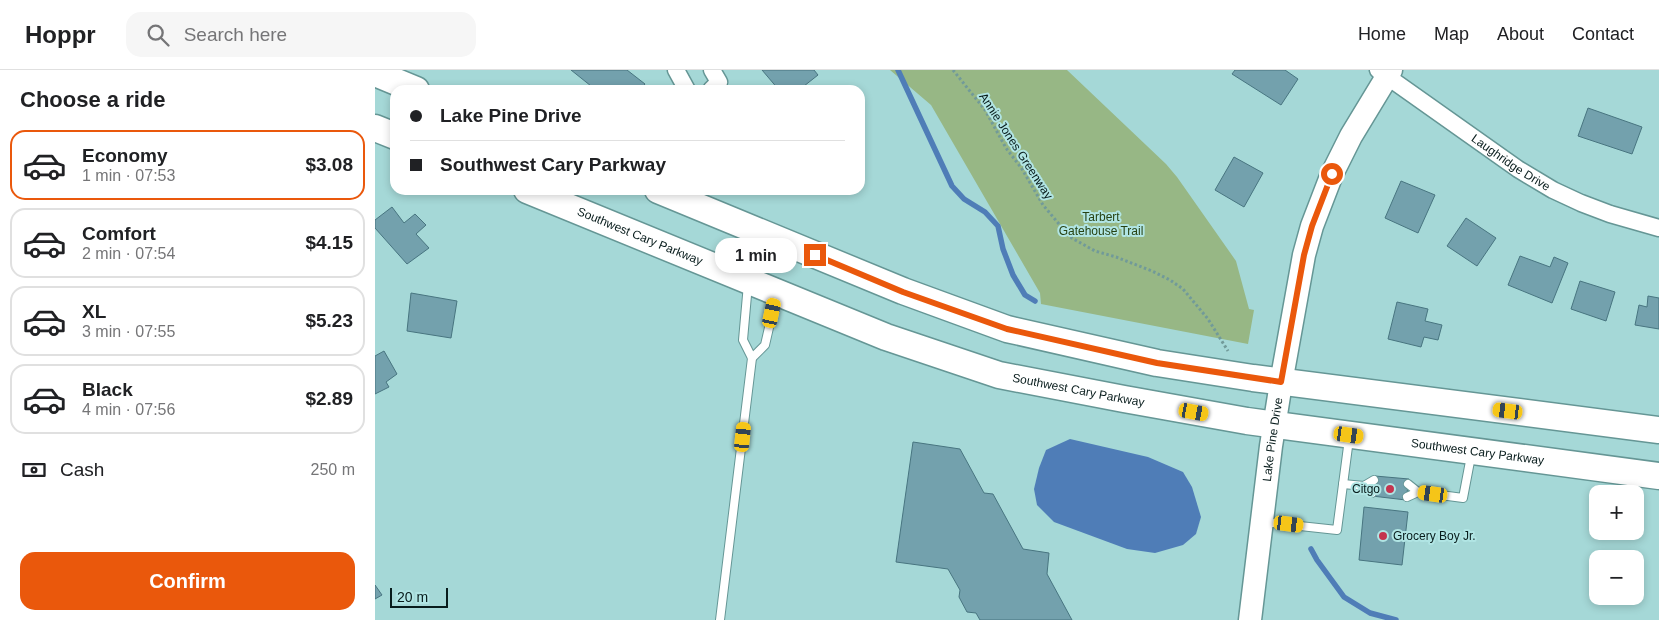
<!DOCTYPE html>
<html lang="en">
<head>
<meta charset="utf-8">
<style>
  :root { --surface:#fff; --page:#f6f6f6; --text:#202124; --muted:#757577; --line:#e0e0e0; --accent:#ea580c }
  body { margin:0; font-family:Helvetica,sans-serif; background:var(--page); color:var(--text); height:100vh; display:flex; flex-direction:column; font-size:19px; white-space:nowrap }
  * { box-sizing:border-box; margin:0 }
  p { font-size:16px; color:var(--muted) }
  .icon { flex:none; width:28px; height:28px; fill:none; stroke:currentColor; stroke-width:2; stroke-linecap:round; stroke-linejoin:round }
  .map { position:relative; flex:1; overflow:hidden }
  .panel { display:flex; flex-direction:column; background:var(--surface); width:375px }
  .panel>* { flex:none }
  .guide { position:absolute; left:15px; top:15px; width:475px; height:110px; border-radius:15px; box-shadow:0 2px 8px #0003; display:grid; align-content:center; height:110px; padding:0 20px; background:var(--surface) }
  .fabs { position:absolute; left:1214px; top:415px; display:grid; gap:10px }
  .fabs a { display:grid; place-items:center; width:55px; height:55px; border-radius:10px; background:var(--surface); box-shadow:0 2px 8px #0003; font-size:25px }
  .scale { position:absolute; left:15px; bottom:12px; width:58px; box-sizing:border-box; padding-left:5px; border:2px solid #081c1c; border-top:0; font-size:14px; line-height:18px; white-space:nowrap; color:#081c1c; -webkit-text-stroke:4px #b1e5e4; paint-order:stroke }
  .end { position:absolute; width:22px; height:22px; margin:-11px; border:6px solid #ea580c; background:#fff; box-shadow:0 0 0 2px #fff }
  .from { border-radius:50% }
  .bubble { position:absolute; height:35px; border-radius:15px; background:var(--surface); box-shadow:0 2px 8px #0003; font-size:16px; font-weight:700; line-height:35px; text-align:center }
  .car { position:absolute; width:15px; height:30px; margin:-15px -8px; border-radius:6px; box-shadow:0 0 4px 1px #0007; background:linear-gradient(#f5c518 24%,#345 0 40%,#f5c518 0 76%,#345 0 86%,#f5c518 0) }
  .guide b { display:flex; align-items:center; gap:18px; height:48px; font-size:19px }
  .guide b+b { border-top:1px solid var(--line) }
  .guide i { width:12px; height:12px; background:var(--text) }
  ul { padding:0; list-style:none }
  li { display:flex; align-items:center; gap:15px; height:70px; margin:0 10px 8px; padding:0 10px; border:2px solid var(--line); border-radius:15px }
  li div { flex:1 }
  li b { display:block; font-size:19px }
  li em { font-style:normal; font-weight:700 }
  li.active { border-color:var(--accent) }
  li>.icon { width:45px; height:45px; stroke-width:1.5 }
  h2 { padding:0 20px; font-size:22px; line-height:60px }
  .pay { display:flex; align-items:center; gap:12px; height:55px; padding:0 20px; font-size:19px }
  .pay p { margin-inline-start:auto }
  .button { display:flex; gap:10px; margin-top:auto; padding:10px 20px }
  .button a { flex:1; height:58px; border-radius:15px; background:var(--accent); color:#fff; font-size:20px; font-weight:700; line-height:58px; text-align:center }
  header { display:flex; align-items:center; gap:30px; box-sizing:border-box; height:70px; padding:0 25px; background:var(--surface); border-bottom:1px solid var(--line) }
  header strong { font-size:24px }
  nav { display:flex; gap:28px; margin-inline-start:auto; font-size:18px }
  .search { width:350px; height:45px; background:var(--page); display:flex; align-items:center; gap:12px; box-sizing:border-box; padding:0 18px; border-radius:15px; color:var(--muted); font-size:19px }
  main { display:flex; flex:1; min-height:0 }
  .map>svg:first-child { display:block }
  .green { fill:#97b785 }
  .water { fill:#4f7db7 }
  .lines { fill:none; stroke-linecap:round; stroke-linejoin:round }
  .stream { stroke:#4f7db7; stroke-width:5.5 }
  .building { fill:#73a1ad; stroke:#487580 }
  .lane-casing { stroke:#659695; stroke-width:10 }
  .street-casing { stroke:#659695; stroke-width:19 }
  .secondary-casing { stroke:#659695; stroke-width:25 }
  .primary-casing { stroke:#659695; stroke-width:29 }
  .path { stroke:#719a99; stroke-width:3; stroke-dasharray:2.5 2.5; stroke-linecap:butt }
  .lane { stroke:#fff; stroke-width:8 }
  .street { stroke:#fff; stroke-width:16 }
  .secondary { stroke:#fff; stroke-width:22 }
  .primary { stroke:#fff; stroke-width:26 }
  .route { stroke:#ea580c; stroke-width:6 }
  .poi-dot { fill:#c4344f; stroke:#b1e5e4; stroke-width:2 }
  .labels { text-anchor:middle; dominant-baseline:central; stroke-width:4; stroke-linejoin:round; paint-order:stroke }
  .street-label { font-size:12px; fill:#081c1c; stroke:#b1e5e4 }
  .park-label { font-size:12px; fill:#274213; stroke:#b1e5e4 }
  .poi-label { font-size:12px; fill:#081c1c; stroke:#b1e5e4; text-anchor:end }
</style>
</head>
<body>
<header>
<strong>Hoppr</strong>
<div class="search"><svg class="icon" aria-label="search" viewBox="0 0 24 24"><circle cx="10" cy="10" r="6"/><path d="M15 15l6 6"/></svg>Search here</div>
<nav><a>Home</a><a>Map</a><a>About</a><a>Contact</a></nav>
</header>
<main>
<section class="panel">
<h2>Choose a ride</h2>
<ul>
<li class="active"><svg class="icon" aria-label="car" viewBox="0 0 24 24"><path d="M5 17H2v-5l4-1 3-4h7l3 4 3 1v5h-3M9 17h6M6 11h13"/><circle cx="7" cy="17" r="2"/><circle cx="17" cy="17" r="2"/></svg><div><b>Economy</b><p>1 min · 07:53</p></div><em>$3.08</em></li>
<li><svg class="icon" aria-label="car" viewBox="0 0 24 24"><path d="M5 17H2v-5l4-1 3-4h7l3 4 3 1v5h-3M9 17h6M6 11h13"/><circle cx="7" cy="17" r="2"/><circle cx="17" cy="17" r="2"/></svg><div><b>Comfort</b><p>2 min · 07:54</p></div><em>$4.15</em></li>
<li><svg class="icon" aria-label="car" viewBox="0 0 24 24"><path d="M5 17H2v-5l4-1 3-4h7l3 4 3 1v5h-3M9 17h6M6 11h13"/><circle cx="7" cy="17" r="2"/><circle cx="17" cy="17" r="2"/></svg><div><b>XL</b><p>3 min · 07:55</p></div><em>$5.23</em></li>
<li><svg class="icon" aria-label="car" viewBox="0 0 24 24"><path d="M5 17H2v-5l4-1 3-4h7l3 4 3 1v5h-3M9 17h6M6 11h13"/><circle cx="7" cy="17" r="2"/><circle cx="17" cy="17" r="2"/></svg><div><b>Black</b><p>4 min · 07:56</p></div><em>$2.89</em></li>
</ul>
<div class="pay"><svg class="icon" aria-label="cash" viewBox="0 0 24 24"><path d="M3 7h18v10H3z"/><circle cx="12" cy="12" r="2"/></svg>Cash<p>250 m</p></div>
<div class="button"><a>Confirm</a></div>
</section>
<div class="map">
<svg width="1284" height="550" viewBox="0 0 1284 550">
  <rect width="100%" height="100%" fill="#a5d8d7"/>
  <polygon class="green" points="515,0 692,0 791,94 802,107 861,191 874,239 879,240 873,274 666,234 665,223 556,35"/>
  <polygon class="water" points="695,369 773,387 808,402 817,417 826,447 821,464 808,475 780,483 752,479 679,452 662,435 659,419 664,398 671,380"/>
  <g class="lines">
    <g class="stream">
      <polyline points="523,0 577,116 589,129 610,142 623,156 628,179 638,205 650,225 660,231"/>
      <polyline points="936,479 942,490 969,527 995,543 1021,550"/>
    </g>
  </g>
  <g class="building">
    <polygon points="196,0 252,0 270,14 265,20 221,20"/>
    <polygon points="387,0 439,0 443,5 424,20 404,20"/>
    <polygon points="860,0 910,0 923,9 906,35 857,4"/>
    <polygon points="1213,38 1267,57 1257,84 1203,66"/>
    <polygon points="859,87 888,103 869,137 840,120"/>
    <polygon points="1026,111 1060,125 1043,163 1010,148"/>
    <polygon points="17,137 29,153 40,144 51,155 41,164 54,178 32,194 0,158 0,150"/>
    <polygon points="1091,148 1121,168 1102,196 1072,176"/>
    <polygon points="1145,186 1175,197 1179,187 1193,193 1177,233 1133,215"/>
    <polygon points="1205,211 1240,222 1231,251 1196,239"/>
    <polygon points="36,223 82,231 76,268 32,261"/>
    <polygon points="1273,226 1284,228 1284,259 1260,255 1264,235 1272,237"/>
    <polygon points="1022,232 1053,239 1050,251 1067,255 1063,270 1049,267 1046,277 1013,269"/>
    <polygon points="9,281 22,304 11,312 14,317 0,324 0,286"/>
    <polygon points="538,372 585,379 609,423 618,424 648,479 674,483 672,504 697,550 605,550 601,543 592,542 584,527 585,520 573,499 521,492"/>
    <polygon points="1000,406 1034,409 1031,430 997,426"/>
    <polygon points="989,437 1033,442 1027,495 984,490"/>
    <polygon points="0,515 7,525 0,529"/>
  </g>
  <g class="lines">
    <g class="lane-casing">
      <g id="lane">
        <polyline points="377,288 390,275 401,227"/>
        <polyline points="968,414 989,416 999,410"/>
        <polyline points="1033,414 1043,422 1088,428 1096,386"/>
        <polyline points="989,416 997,423"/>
        <polyline points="1032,427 1043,422"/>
        <polyline points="889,452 962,460 974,369"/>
        <polyline points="345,550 377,288 368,270 373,214"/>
      </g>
    </g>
    <g class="street-casing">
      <g id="street">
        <polyline points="301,0 312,20"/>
        <path id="s1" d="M1003,0L1143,99L1178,120L1206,133L1235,144L1284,158"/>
        <polyline points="336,20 344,12 337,0"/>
      </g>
    </g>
    <g class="secondary-casing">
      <g id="secondary">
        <path id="s2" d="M875,550L896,376L906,313L929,185L937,156L957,104L976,66L1016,0"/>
      </g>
    </g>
    <g class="primary-casing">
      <g id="primary">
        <polyline points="0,3 41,20"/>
        <polyline points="0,58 20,66"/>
        <path id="s3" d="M152,120L511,267L624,305L749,329L872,351L1284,406"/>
        <polyline points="283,120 528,221 632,259 782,293 878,308 1284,360"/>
      </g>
    </g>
    <polyline class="path" points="578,0 610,40 631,78 647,99 668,135 695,167 720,181 741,187 777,201 795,210 808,219 833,249 853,281"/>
    <use href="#lane" class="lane"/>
    <use href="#street" class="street"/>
    <use href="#secondary" class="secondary"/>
    <use href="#primary" class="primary"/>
  </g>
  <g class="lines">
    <polyline class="route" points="440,185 528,222 632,259 782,293 906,312 929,185 937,156 957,104"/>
  </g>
  <g class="poi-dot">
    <circle cx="1015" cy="419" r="5"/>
    <circle cx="1008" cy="466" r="5"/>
  </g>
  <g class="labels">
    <g class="street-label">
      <text transform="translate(641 76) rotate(57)">Annie Jones Greenway</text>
      <text stroke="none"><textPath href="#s1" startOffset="162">Laughridge Drive</textPath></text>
      <text stroke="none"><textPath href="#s3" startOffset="122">Southwest Cary Parkway</textPath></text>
      <text stroke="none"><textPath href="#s3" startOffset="588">Southwest Cary Parkway</textPath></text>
      <text stroke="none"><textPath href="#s2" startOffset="182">Lake Pine Drive</textPath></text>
      <text stroke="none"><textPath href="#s3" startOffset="992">Southwest Cary Parkway</textPath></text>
    </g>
    <g class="park-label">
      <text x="726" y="147">Tarbert<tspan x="726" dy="14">Gatehouse Trail</tspan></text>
    </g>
    <g class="poi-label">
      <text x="1005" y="419">Citgo</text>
      <text x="1018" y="466" text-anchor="start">Grocery Boy Jr.</text>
    </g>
  </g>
</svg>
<div class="fabs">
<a>+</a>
<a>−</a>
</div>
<div class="scale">20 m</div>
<i class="end from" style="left:957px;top:104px"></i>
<i class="end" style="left:440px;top:185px"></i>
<div class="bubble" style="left:340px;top:168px;width:82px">1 min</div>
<i class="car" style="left:397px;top:243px;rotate:12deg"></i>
<i class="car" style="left:1133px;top:341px;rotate:277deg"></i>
<i class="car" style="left:819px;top:342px;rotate:100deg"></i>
<i class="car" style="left:974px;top:365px;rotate:98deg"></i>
<i class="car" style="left:368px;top:367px;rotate:6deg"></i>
<i class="car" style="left:1058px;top:424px;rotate:278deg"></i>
<i class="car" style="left:914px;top:454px;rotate:97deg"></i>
<div class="guide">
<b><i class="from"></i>Lake Pine Drive</b>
<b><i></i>Southwest Cary Parkway</b>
</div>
</div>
</main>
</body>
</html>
